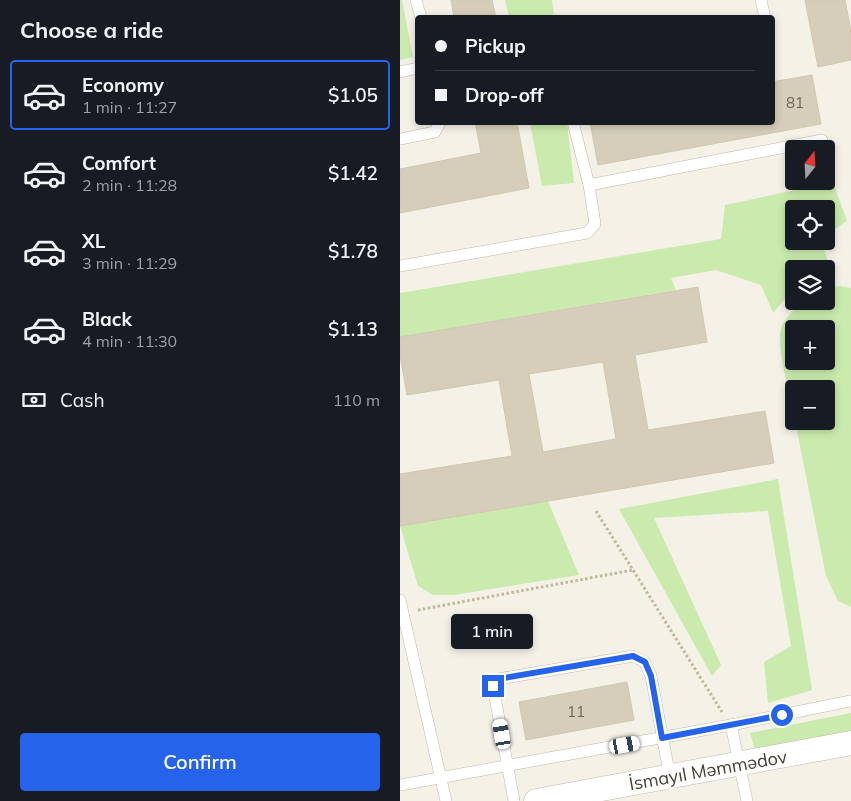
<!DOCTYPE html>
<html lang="en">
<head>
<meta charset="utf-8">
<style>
  :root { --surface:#171b24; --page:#242831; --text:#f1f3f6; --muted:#9ea1a6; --line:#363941; --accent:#2563eb }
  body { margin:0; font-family:Mulish,sans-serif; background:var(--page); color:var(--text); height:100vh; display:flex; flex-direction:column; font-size:19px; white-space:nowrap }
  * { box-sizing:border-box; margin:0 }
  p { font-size:16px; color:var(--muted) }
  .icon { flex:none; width:28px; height:28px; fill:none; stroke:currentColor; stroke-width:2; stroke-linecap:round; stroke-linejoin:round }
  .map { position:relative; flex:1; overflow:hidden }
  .details { display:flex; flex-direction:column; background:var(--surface); width:400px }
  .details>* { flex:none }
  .banner { position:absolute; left:15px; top:15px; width:360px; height:110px; border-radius:5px; box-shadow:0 2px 8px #0003; display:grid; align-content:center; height:110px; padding:0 20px; background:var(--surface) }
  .needle { width:32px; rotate:18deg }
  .controls { position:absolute; left:385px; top:140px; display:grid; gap:10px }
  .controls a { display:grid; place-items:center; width:50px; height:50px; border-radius:5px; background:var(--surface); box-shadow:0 2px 8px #0003; font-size:25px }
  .end { position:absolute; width:22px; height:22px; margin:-11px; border:6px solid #2563eb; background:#fff; box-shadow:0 0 0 2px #fff }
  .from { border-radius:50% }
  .bubble { position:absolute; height:35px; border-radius:5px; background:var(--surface); box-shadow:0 2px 8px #0003; font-size:16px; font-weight:600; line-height:35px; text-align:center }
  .car { position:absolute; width:15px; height:30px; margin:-15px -8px; border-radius:6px; box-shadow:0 0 4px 1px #0007; background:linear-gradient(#fff 24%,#345 0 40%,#fff 0 76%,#345 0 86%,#fff 0) }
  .banner b { display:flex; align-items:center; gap:18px; height:48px; font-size:19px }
  .banner b+b { border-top:1px solid var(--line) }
  .banner i { width:12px; height:12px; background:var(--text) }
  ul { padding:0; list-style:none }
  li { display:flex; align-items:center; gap:15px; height:70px; margin:0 10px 8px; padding:0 10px; border:2px solid transparent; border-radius:5px }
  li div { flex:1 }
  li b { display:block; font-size:19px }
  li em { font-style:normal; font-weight:600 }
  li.on { border-color:var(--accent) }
  li>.icon { width:45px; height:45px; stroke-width:1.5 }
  h2 { padding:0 20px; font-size:22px; line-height:60px }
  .pay { display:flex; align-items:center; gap:12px; height:55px; padding:0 20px; font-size:19px }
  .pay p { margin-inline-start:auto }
  .action { display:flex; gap:10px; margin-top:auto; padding:10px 20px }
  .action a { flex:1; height:58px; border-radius:5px; background:var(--accent); color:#fff; font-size:20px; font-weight:600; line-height:58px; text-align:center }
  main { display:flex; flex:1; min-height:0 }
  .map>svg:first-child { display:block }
  .green { fill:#caebad; fill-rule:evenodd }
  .building { fill:#d6cebb; stroke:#d2c7ae; fill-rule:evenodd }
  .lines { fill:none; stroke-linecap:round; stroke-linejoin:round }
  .lane-casing { stroke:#c0baa9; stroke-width:12 }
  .street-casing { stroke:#c0baa9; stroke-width:25 }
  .path { stroke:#c3b799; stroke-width:3; stroke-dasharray:2.5 2.5; stroke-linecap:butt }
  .lane { stroke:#fff; stroke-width:11 }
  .street { stroke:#fff; stroke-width:24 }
  .route { stroke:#2563eb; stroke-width:6 }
  .labels { text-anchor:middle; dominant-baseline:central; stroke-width:5; stroke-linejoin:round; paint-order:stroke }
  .number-label { font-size:15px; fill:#6c6556 }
  .street-label { font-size:18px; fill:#484235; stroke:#fff }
</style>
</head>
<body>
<main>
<section class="details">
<h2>Choose a ride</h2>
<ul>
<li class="on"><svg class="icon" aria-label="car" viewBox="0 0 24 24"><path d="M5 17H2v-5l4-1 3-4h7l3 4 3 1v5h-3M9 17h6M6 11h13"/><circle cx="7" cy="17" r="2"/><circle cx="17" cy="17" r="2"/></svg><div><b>Economy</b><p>1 min · 11:27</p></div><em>$1.05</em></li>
<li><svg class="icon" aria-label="car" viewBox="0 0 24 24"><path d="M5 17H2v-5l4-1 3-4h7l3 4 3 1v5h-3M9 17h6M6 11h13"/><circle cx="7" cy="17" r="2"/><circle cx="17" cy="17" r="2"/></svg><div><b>Comfort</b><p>2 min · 11:28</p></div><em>$1.42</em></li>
<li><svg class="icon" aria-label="car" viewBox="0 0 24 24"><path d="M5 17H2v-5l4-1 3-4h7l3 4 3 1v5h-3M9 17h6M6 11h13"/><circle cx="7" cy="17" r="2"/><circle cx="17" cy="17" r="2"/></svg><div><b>XL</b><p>3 min · 11:29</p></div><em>$1.78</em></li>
<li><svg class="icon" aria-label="car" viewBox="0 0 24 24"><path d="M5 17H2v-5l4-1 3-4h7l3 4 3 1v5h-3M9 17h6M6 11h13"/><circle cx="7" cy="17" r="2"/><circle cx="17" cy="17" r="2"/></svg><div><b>Black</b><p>4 min · 11:30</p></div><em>$1.13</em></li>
</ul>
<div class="pay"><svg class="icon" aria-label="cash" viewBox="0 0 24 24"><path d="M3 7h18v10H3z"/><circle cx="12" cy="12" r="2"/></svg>Cash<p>110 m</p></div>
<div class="action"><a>Confirm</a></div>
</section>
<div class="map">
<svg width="451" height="801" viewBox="0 0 451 801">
  <rect width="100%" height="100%" fill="#f4f1e7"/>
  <g class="green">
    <polygon points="0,0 2,0 13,57 0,60"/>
    <polygon points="105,0 152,0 154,17 109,17"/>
    <polygon points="130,123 167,123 174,183 142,186"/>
    <polygon points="433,182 447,221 426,235 426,209 394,209 394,241 421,241 431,270 426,272 426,269 394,269 394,288 373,313 361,285 316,270 271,278 276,290 0,337 0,293 321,239 325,205"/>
    <path d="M440,286L451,288V607L438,601L426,576L395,421H426V389H394V414C390,396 376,345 381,329C384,318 395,309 403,301H426V288ZM394,329H426V361H394Z"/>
    <polygon points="378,479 412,690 368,703 364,662 391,646 368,511 254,518 321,665 312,676 219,509"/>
    <polygon points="148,501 179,575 54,595 33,595 18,586 0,526"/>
    <polygon points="451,713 451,731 355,750 350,733"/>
  </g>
  <g class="building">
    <polygon points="51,0 92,0 96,18 54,18"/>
    <polygon points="405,0 445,0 451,31 451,60 418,67"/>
    <polygon points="412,75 421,124 198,165 190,122 372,122 372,82"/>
    <polygon points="75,122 117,122 129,188 0,213 0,169 81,153"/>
    <path d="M298,287L307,342L235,355L248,430L365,411L374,463L0,526V474L112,456L99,380L7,395L0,355V337ZM203,362L216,439L143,452L129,374Z"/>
    <polygon points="227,682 234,720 126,740 119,702"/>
  </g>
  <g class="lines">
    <g class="lane-casing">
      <g id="lane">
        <polyline points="16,0 21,18"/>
        <polyline points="361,0 365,18"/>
        <polyline points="0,72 18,68"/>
        <polyline points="0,139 35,132 40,122"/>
        <polyline points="189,185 422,140"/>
        <polyline points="0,266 187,233 195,224 189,185 173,122"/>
        <polyline points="0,600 46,801"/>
        <polyline points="331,725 347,801"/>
        <polyline points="0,785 331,725 451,701"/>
        <polyline points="114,801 93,686 98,679 233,656 245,662 251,676 270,777"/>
      </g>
    </g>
    <g class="street-casing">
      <polyline id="street" points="136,801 451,743"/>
    </g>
    <g class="path">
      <polyline points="196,511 322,712"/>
      <polyline points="18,610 233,570"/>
    </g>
    <use href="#lane" class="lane"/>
    <use href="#street" class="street"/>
  </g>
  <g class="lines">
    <polyline class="route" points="93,686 98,679 233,656 245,662 251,676 262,738 382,715"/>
  </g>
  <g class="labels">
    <g class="number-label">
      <text x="395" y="102">81</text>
      <text x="176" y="711">11</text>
    </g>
    <g class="street-label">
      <text transform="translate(308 770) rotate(-10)">İsmayıl Məmmədov</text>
    </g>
  </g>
</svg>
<div class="controls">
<a><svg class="needle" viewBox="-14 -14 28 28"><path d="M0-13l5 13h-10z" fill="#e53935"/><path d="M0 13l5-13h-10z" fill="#9ea1a6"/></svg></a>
<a><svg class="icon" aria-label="locate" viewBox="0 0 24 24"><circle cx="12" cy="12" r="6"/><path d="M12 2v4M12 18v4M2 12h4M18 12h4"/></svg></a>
<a><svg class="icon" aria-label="layers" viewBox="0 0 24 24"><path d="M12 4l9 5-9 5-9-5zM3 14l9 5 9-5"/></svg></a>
<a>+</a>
<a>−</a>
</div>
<i class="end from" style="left:382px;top:715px"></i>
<i class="end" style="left:93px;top:686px"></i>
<div class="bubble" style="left:51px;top:614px;width:82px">1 min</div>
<i class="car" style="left:102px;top:734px;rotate:350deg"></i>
<i class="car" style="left:225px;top:745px;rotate:80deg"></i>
<div class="banner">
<b><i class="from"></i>Pickup</b>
<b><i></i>Drop-off</b>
</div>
</div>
</main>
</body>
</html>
